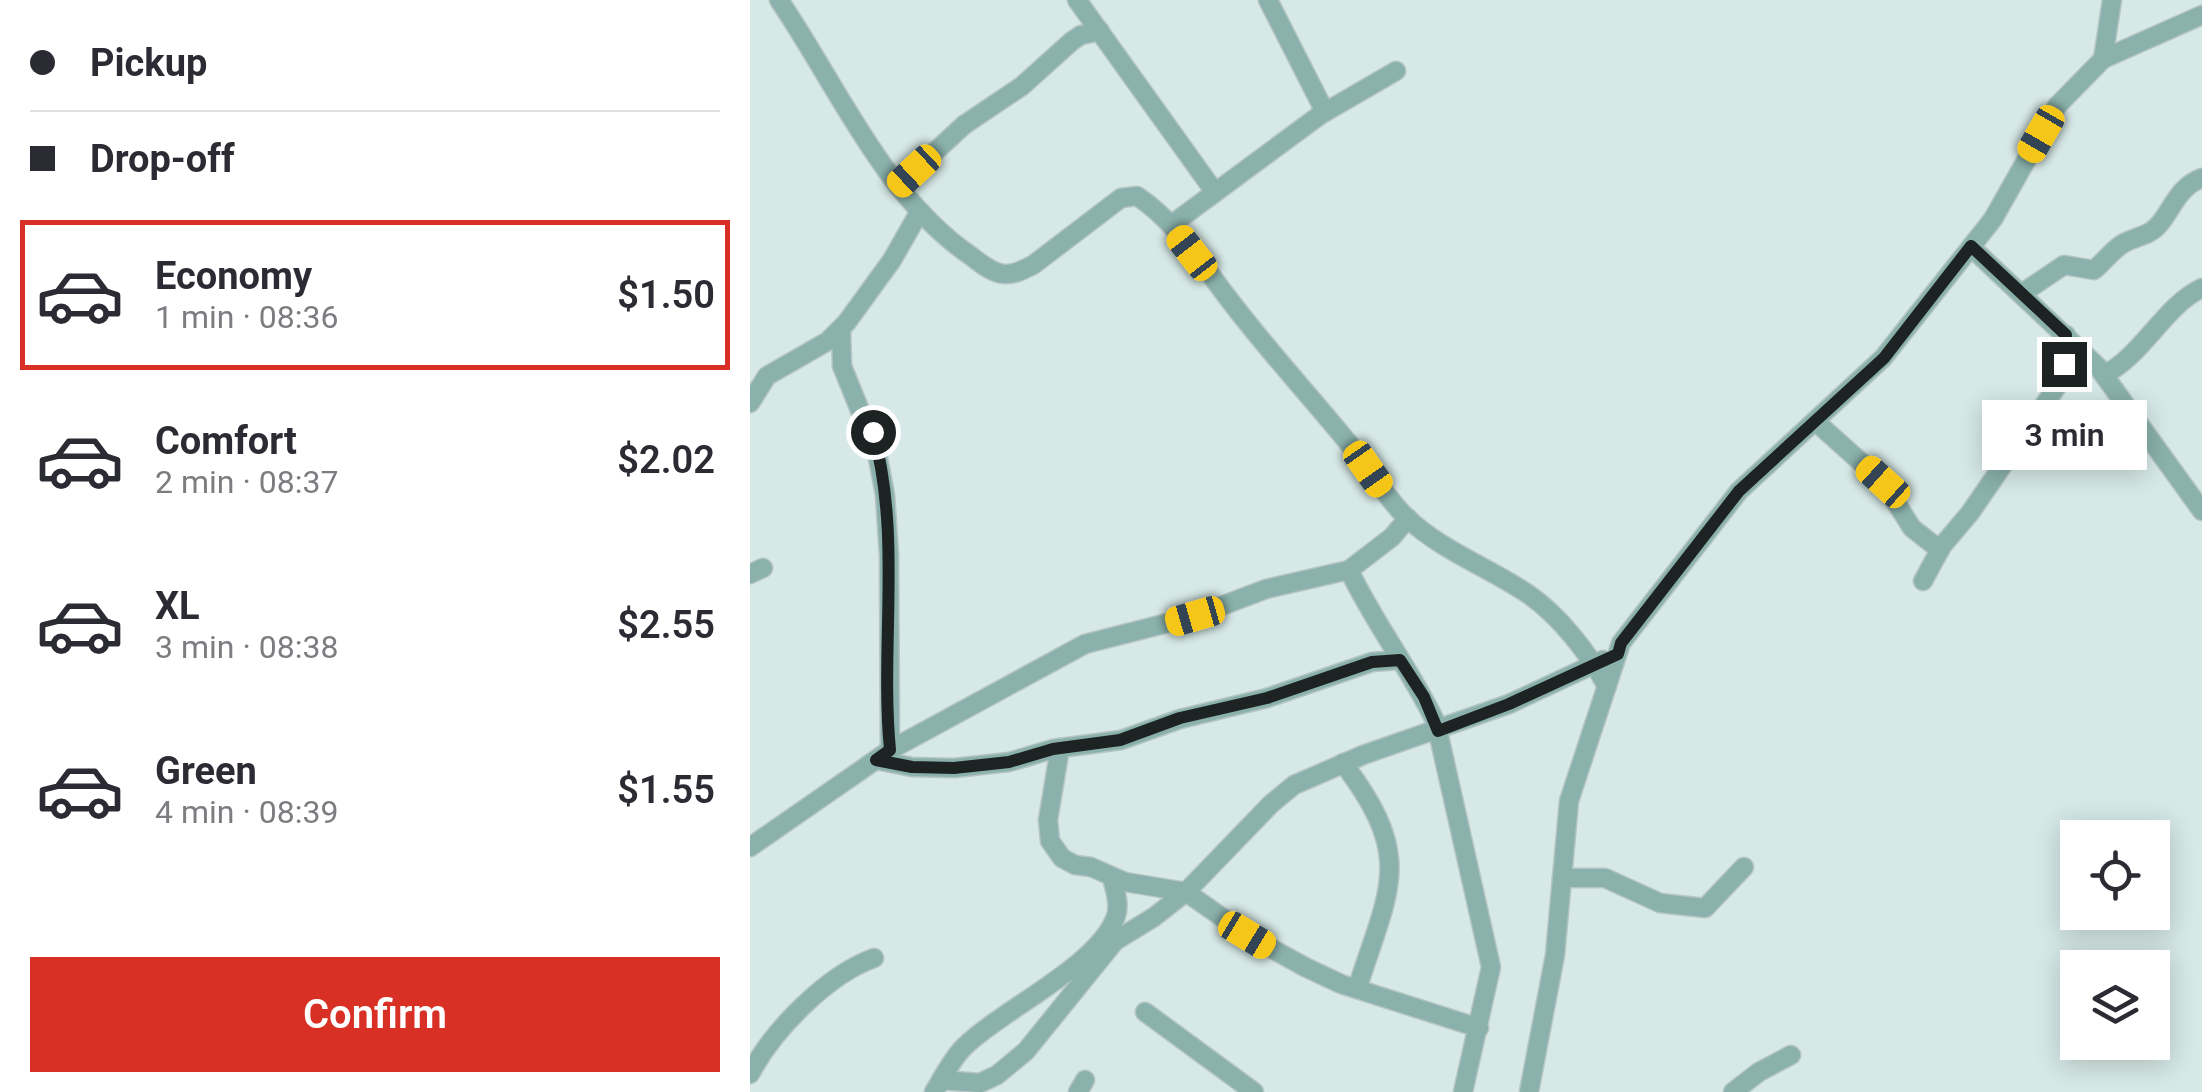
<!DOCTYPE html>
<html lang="en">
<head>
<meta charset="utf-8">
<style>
  :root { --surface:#fff; --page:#f7f7f7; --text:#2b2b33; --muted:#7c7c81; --line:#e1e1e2; --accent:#d93025 }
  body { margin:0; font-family:Roboto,sans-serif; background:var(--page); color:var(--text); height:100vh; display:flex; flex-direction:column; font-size:38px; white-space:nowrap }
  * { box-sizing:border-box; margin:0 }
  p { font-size:32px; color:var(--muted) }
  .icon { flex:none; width:55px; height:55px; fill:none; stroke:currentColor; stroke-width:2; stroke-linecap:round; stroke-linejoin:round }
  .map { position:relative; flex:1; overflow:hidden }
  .drawer { display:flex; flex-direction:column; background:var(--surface); width:750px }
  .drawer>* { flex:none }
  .top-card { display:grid; align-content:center; height:220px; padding:0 30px; background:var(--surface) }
  .fabs { position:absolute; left:1310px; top:820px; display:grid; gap:20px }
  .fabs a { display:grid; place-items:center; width:110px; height:110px; border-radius:0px; background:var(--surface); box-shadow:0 5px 25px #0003; font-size:50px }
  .end { position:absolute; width:45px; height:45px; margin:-22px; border:12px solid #1c2322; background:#fff; box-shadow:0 0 0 5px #fff }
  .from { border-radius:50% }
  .bubble { position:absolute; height:70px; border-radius:0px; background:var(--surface); box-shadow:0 5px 25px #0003; font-size:32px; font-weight:600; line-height:70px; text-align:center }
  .car { position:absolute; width:30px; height:60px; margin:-30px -15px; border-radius:12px; box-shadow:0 0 8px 2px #0007; background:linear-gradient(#f5c518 24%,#345 0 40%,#f5c518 0 76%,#345 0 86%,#f5c518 0) }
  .top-card b { display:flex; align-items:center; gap:35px; height:95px; font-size:38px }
  .top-card b+b { border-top:2px solid var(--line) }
  .top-card i { width:25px; height:25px; background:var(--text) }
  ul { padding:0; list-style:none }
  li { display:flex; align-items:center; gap:30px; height:150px; margin:0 20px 15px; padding:0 10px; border:5px solid transparent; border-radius:0px }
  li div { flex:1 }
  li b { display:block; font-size:38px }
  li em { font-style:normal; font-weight:600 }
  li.current { border-color:var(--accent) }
  li>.icon { width:90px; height:90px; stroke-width:1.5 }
  .button { display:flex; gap:20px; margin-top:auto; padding:20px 30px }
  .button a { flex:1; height:115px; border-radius:0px; background:var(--accent); color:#fff; font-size:40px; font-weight:600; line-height:115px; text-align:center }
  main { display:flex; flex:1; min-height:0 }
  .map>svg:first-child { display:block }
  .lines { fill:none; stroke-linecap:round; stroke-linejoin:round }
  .minor-casing { stroke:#b5c5c3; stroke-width:21 }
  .minor { stroke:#8ab1ac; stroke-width:18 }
  .route { stroke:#1c2322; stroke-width:12 }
</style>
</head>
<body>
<main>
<section class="drawer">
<div class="top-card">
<b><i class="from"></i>Pickup</b>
<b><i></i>Drop-off</b>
</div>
<ul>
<li class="current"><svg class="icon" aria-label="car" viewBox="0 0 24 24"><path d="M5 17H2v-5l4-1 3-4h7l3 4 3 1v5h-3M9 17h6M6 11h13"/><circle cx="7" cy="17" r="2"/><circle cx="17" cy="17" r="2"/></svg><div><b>Economy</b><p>1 min · 08:36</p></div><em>$1.50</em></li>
<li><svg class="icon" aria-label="car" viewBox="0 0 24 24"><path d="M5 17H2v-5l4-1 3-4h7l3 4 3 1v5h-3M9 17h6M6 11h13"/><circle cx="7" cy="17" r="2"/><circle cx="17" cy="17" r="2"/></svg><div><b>Comfort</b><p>2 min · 08:37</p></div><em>$2.02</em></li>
<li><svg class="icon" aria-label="car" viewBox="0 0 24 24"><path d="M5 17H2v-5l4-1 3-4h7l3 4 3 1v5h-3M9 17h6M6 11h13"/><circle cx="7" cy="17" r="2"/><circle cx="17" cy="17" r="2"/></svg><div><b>XL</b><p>3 min · 08:38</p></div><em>$2.55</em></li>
<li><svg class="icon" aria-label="car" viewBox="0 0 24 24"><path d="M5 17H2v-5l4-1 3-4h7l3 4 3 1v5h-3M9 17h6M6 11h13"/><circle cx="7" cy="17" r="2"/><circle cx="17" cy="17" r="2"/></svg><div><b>Green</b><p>4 min · 08:39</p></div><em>$1.55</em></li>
</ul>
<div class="button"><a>Confirm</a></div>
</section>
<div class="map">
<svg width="1452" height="1092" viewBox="0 0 1452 1092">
  <rect width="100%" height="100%" fill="#d6e9e6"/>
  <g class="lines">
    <g class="minor-casing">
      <g id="minor">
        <path d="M29,0C87,85 134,197 221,256C230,263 242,273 254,274C265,275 274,269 283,265L371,198L387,196C425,221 451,263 478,298C518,351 563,399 605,451C622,472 636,498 656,517C692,551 738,567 778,594C810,616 838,653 857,686"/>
        <polyline points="327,0 464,191"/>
        <polyline points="518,0 575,112"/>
        <polyline points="1353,59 1362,0"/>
        <polyline points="149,185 214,125 272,86 322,41 331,35 350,31"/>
        <polyline points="421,225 570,115 646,71"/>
        <polyline points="1221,247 1348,367 1452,511"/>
        <path d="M1271,294L1314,265L1344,270C1354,262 1363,249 1374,243C1392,234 1401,237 1414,218C1425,202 1432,185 1452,178"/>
        <polyline points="91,329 92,366 111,413 123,432 135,495 139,555 140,750"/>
        <path d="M1354,375C1394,354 1414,306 1452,288"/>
        <polyline points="0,403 17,376 78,341 97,322 142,260 170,211"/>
        <polyline points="1065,421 1133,482 1162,528 1190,550"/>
        <path d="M599,570C624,623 661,670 686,723L741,967L713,1092"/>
        <polyline points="0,574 13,568"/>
        <polyline points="1173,581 1192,546 1220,513 1310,382 1316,335"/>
        <polyline points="310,748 298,820 300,841 312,858 325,865 341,867 375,882 436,892 497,935 555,967 591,984 729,1028"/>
        <polyline points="126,760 162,767 204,768 259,762 303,749 371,740 430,719 517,698 622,662 649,660"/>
        <path d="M593,763C665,858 640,886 607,989"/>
        <polyline points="0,847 140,750 335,644 445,616 516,589 599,570 642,537 658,518"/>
        <polyline points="812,878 855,878 910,903 955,908 994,867"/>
        <polyline points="395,1012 504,1092"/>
        <path d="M0,1074C23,1030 77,975 124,958"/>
        <polyline points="191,1080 230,1083 247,1075 276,1051 365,941 404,917 436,892 521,804 544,785 613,755 759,704 853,660"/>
        <path d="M184,1092C193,1077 202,1059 214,1047C251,1010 350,965 366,916C370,904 365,890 362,878"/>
        <polyline points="328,1092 335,1080"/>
        <polyline points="779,1092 805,955 819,801 871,643 989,491 1133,358 1243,219 1307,106 1353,59 1452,15"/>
        <polyline points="983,1092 1009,1072 1041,1055"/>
      </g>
    </g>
    <use href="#minor" class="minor"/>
  </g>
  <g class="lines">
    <path class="route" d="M123,432C152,536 130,644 140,750L126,760L162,767L204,768L259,762L303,749L370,740L430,718L517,698L622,662L650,660L674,697L688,731L759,704L868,654L871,643L989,491L1134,358L1221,246L1316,335L1314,364"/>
  </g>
</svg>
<div class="fabs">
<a><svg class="icon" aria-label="locate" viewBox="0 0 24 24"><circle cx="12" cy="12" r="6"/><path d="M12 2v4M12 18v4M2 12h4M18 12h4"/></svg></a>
<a><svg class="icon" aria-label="layers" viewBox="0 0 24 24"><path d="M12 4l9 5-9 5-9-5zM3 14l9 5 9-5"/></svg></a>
</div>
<i class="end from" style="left:123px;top:432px"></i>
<i class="end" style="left:1314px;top:364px"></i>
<div class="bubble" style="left:1232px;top:400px;width:165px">3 min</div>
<i class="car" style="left:1291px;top:134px;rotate:210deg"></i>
<i class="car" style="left:164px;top:171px;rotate:227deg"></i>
<i class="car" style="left:442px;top:253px;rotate:322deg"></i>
<i class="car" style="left:618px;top:469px;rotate:145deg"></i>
<i class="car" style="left:1133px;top:482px;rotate:312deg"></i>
<i class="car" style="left:445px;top:616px;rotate:254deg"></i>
<i class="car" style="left:497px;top:935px;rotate:121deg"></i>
</div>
</main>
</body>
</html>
